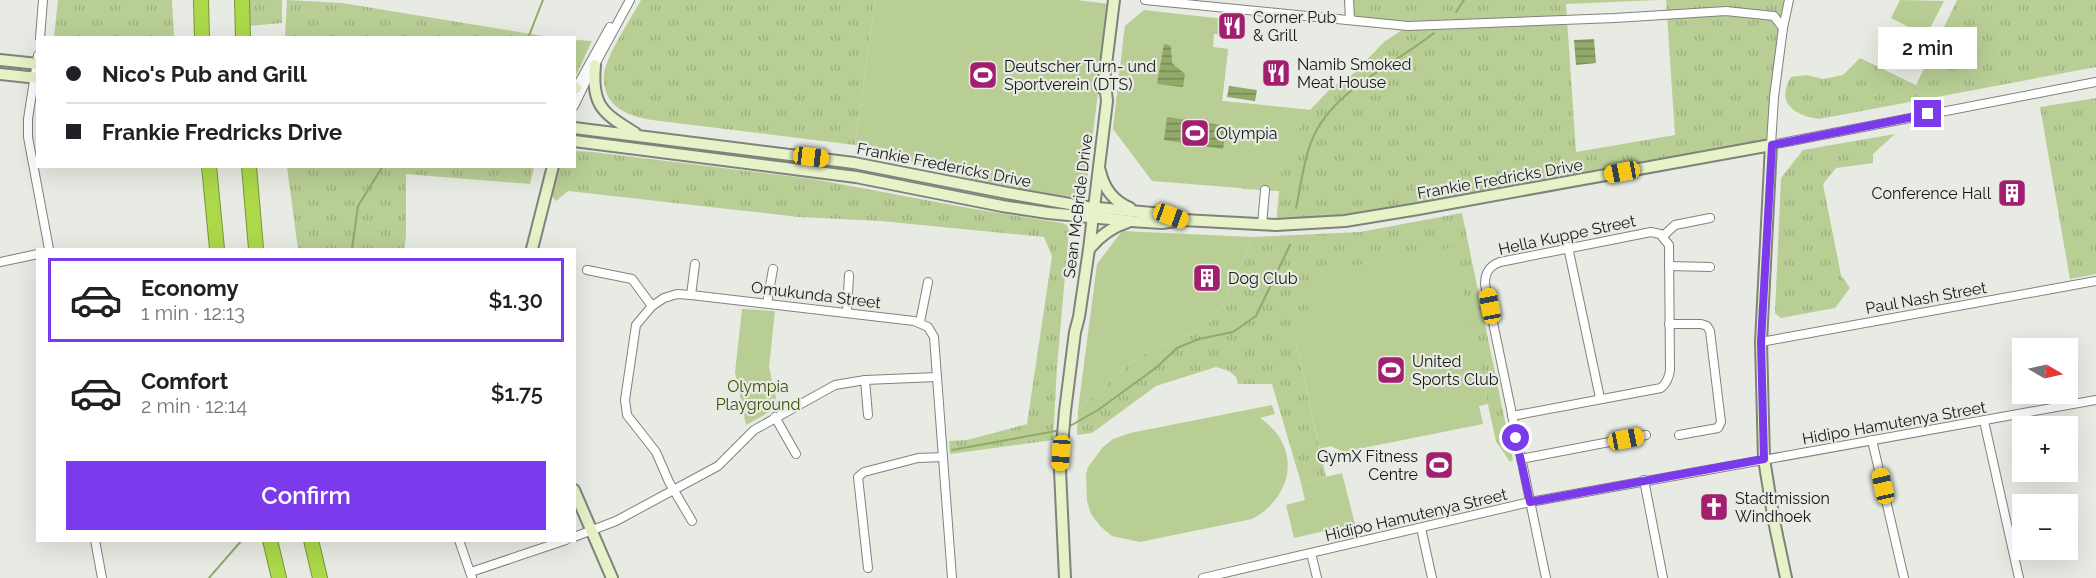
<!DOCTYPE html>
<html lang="en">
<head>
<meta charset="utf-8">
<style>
  :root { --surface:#fff; --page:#f2f2f2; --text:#202124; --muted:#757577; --line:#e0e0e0; --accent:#7c3aed }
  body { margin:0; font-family:Raleway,sans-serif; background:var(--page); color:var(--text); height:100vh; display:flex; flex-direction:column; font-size:22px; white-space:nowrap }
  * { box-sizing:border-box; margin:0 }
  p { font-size:20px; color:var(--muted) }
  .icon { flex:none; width:33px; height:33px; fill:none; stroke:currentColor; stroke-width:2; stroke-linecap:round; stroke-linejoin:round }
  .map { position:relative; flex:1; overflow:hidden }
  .drawer { position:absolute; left:36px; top:248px; width:540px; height:294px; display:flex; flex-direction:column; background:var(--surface); border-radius:0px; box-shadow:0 6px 24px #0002 }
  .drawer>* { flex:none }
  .top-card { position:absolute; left:36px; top:36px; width:540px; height:132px; border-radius:0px; box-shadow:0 6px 24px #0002; display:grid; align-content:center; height:132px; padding:0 30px; background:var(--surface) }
  .needle { width:39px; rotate:99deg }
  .fabs { position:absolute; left:2012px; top:338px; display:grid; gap:12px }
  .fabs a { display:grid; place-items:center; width:66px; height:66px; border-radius:0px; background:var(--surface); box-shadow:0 6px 24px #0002; font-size:30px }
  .end { position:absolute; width:27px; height:27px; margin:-14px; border:8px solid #7c3aed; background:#fff; box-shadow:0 0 0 3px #fff }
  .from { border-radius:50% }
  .bubble { position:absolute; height:42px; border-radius:0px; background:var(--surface); box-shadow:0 6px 24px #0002; font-size:20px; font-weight:600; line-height:42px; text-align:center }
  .car { position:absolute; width:18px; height:36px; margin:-18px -9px; border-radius:8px; box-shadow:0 0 4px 2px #0007; background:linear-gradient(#f5c518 24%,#345 0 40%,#f5c518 0 76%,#345 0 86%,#f5c518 0) }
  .top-card b { display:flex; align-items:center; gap:21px; height:57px; font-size:22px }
  .top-card b+b { border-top:2px solid var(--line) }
  .top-card i { width:15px; height:15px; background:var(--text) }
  ul { padding:10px 0 0; list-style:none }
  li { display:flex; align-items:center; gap:18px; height:84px; margin:0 12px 9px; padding:0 18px; border:3px solid transparent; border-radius:0px }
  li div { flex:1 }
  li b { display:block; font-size:22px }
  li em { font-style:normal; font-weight:600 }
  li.on { border-color:var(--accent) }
  li>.icon { width:54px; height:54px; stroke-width:1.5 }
  .button { display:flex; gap:12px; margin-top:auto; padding:12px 30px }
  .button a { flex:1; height:69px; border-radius:0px; background:var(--accent); color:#fff; font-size:24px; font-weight:600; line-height:69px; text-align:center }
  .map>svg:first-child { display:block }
  .grass { fill:url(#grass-tufts) }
  .green { fill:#b9ce95 }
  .water { fill:url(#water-rules) }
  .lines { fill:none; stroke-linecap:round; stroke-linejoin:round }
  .stream { stroke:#91a969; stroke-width:2 }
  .street-casing { stroke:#80837c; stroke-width:10 }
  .secondary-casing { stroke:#80837c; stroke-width:14 }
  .highway-casing { stroke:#789538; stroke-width:16 }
  .street { stroke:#fff; stroke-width:8 }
  .secondary { stroke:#e6f3c9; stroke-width:10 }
  .highway { stroke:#acd84a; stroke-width:14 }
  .route { stroke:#7c3aed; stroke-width:8 }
  .labels { text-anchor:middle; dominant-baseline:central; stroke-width:4.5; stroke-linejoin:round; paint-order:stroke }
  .poi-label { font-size:16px; fill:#171816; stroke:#e8ebe3; text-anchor:start }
  .street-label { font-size:16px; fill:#171816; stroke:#e8ebe3 }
  .park-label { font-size:16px; fill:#3b4f05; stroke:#e8ebe3 }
</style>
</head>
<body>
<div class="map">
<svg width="2096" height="578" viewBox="0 0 2096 578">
  <defs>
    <pattern id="grass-tufts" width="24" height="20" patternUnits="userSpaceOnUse" patternTransform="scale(1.5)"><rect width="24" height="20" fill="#b9ce95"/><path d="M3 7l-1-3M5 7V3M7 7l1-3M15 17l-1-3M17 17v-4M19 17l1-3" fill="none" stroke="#9eb080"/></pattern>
    <pattern id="water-rules" width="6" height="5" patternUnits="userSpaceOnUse" patternTransform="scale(1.5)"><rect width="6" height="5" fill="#91a969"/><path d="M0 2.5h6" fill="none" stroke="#758955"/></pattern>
  </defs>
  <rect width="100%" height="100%" fill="#e8ebe3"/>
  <g class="grass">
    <polygon points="58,0 172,0 174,37 54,37"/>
    <polygon points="247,0 282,0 282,23 248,26"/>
    <polygon points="287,0 342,3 549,37 285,37"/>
    <path d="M641,0H875L855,145L652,120C627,116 602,106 604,75C605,57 632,17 641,0Z"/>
    <polygon points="1349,0 1658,0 1566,4 1576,152 1675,135 1666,0 1789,0 1771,145 1357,219 1276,225 1279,191 1243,189 1113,129 1125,26 1144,10 1189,48 1228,49 1222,101 1310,110 1332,87 1352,75 1385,41 1407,27 1350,20"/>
    <path d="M1957,0H2096V67L1819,119C1795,116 1775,103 1791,77L1806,75L1823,79L1843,75L1860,58L1916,85Z"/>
    <polygon points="575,40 592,41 575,77 574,40"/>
    <polygon points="2096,98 2096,274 2070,279 2040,107"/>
    <polygon points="1895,134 1873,154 1873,163 1836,168 1823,184 1841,275 1850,288 1835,308 1781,318 1775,313 1781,178 1803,150"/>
    <polygon points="575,151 593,152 813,179 974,209 1062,223 1067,225 1069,231 1057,367 1053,440 950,454 949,441 967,440 1027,424 1052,256 1044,237 881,221 799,217 568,191 556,201 552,196 559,167 574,166"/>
    <polygon points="287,167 287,166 534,167 530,184 406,174 406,236 404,249 298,249"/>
    <polygon points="1462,213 1513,460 1510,462 1496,441 1453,247 1295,339 1326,477 1301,483 1272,384 1238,384 1236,377 1229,371 1216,367 1156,386 1092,433 1077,435 1078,410 1139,356 1206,327 1223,304 1253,237 1360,232"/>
  </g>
  <g class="green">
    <polygon points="875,0 1077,0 1109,4 1085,198 1010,190 855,145"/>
    <polygon points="1900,0 1944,1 1926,36 1891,18"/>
    <polygon points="1144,10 1233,20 1237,22 1235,36 1214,34 1213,47 1228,49 1222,101 1311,110 1284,154 1279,191 1152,181 1113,129 1125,26"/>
    <polygon points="1122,231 1253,237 1223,304 1206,327 1139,356 1078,410 1097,264"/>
    <polygon points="1454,247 1488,404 1479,406 1483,424 1343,452 1331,446 1320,449 1295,339 1316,288 1331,270"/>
    <polygon points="742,309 775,311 769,367 778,407 746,425 735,372"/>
    <path d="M1272,405L1275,414L1260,418C1302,446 1294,497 1252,519L1140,542L1112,536L1100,526L1091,514L1087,501L1086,475L1088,467L1103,447L1113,439L1130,433Z"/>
    <polygon points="1342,473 1355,524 1294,538 1286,505 1305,500 1301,483"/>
  </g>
  <g class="water">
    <polygon points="1594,39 1596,63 1576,65 1574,40"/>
    <polygon points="1164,44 1171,46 1172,63 1185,74 1183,87 1157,84"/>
    <polygon points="1229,86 1257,90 1255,101 1227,97"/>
    <polygon points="1167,117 1227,126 1223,149 1164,140"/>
  </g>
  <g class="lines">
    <g class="stream">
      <polyline points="1456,12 1464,0"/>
      <polyline points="528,38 543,0"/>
      <path d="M1296,208C1301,186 1303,161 1312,140C1332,90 1394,65 1434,33"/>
      <polyline points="352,249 358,206 383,166"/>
      <polyline points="1070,426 1098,410 1157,367 1177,348 1199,339 1233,332 1256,316 1290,245"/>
      <polyline points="952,450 1056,431"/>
      <polyline points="209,578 242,540"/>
    </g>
    <g class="street-casing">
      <g id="street">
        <polyline points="1145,0 1408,26 1615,18 1726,11 1774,16 1783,28 1774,97 1771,145 2096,82"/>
        <polyline points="1349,0 1350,20"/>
        <polyline points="1783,28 1789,0"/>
        <polyline points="40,38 43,0"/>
        <polyline points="38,55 28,119 28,137 49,249"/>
        <polyline points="575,90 610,27"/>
        <polyline points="574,106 586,81 630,0"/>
        <polyline points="1262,225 1265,190"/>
        <polyline points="1663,236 1675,225 1710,218"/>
        <polyline points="1568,247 1600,398"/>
        <polyline points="0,262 38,254"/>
        <polyline points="1669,266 1710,267"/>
        <polyline points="587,270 632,279 652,306"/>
        <polyline points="691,295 695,264"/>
        <polyline points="767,303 773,269"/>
        <polyline points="847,312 849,275"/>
        <polyline points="920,322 928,282"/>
        <polyline points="1669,324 1701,324 1707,326 1710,331 1721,422 1718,428 1679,435"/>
        <polyline points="1761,342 2096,281"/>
        <polyline points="865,380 868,415"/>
        <path d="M1512,416L1661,388C1667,383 1669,378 1670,370L1669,245L1660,234L1651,232L1500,262C1489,266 1485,273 1485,284L1546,578"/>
        <polyline points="775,417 796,454"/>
        <polyline points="1984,421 2019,578"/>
        <polyline points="1872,440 1904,578"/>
        <polyline points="1521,459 1646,435"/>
        <polyline points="1644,480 1663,578"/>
        <polyline points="692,521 669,482 656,452 627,415 625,400 636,325 652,306 664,298 677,294 691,295 914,321 928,327 934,337 952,578"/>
        <polyline points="1421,528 1432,578"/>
        <polyline points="574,537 616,521 718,466 754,430 835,385 865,380 937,377"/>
        <polyline points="95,540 102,578"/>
        <polyline points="459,540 472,578"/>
        <polyline points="1311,553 1317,578"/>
        <polyline points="868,568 858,477 864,472 918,458 943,457"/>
        <polyline points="471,572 566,540"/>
        <polyline points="1203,578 1530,502 2096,400"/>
      </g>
    </g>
    <g class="secondary-casing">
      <g id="secondary">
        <polyline points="0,60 38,64"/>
        <path d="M595,65C591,106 603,113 635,133"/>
        <polyline points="0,74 38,78"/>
        <polyline points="574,89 576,88"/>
        <polyline points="1103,89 1114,0"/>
        <polyline points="574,128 854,163 1007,193 1087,207 1163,214 1180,219"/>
        <polyline points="574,141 856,177 1002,206 1048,213 1131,221 1162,223 1183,220 1276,225 1345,221 1418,209 1771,145 1761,342 1764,459 1774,521 1786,578"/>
        <path d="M1100,171C1104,189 1113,201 1130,208"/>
        <path d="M1090,248C1100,236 1112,227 1128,222"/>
        <polyline points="532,249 553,166"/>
        <polyline points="574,490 612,578"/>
        <polyline points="1065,578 1060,470 1065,411 1075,332 1079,317 1089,249 1107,101 1105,82"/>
      </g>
    </g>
    <g class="highway-casing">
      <g id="highway">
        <polyline points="201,0 202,38"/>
        <polyline points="242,0 243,38"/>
        <polyline points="209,166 217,249"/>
        <polyline points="249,166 256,249"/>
        <polyline points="270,540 279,578"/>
        <polyline points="311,540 320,578"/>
      </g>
    </g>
    <use href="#street" class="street"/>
    <use href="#secondary" class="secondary"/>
    <use href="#highway" class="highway"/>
  </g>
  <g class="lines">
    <polyline class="route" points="1516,438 1530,502 1764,459 1761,342 1772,145 1928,114"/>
  </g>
  <defs>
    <g id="restaurant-square" transform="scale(1.5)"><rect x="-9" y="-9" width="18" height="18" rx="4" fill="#a11f6e" stroke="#e8ebe3"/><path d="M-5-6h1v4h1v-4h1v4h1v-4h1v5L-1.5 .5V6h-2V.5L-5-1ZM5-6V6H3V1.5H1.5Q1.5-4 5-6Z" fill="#fff"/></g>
    <g id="stadium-square" transform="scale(1.5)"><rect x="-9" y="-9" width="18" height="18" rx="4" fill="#a11f6e" stroke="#e8ebe3"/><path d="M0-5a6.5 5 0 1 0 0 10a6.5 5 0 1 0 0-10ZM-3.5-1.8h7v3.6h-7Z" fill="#fff"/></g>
    <g id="building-square" transform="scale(1.5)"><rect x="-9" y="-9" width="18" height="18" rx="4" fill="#a11f6e" stroke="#e8ebe3"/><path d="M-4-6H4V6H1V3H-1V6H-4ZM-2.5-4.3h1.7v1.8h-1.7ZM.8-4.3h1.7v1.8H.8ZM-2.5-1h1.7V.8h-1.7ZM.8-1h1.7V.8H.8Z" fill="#fff"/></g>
    <g id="church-square" transform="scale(1.5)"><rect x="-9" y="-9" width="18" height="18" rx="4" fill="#a11f6e" stroke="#e8ebe3"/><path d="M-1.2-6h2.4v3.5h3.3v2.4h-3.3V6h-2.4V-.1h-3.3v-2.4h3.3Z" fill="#fff"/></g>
  </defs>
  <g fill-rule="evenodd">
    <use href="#restaurant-square" x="1232" y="26"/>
    <use href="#restaurant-square" x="1276" y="73"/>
    <use href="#stadium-square" x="983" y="75"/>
    <use href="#stadium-square" x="1195" y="133"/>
    <use href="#building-square" x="2012" y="193"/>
    <use href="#building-square" x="1207" y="278"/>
    <use href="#stadium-square" x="1391" y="370"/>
    <use href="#stadium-square" x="1439" y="465"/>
    <use href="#church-square" x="1714" y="507"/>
  </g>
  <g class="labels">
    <g class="poi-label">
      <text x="1253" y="17">Corner Pub<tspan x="1253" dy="18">&amp; Grill</tspan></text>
      <text x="1297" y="64">Namib Smoked<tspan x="1297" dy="18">Meat House</tspan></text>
      <text x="1004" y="66">Deutscher Turn- und<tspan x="1004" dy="18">Sportverein (DTS)</tspan></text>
      <text x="1216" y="133">Olympia</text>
      <text x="1991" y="193" text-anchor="end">Conference Hall</text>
      <text x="1228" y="278">Dog Club</text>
      <text x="1412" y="361">United<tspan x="1412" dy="18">Sports Club</tspan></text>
      <text x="1418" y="456" text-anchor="end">GymX Fitness<tspan x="1418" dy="18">Centre</tspan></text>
      <text x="1735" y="498">Stadtmission<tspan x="1735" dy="18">Windhoek</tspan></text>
    </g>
    <g class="street-label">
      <text transform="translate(944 165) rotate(11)">Frankie Fredericks Drive</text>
      <text transform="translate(1500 179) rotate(-10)">Frankie Fredricks Drive</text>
      <text transform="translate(1078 206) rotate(-83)">Sean McBride Drive</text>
      <text transform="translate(1567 235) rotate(-12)">Hella Kuppe Street</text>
      <text transform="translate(816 295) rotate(7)">Omukunda Street</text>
      <text transform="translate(1926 298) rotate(-10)">Paul Nash Street</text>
      <text transform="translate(1894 423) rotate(-10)">Hidipo Hamutenya Street</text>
      <text transform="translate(1416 515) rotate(-13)">Hidipo Hamutenya Street</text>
    </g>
    <g class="park-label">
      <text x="758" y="386">Olympia<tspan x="758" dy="18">Playground</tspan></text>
    </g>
  </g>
</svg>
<div class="fabs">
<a><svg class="needle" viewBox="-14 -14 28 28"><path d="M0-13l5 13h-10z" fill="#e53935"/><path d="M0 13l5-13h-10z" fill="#757577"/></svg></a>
<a>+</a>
<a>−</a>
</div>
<i class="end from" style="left:1516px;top:438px"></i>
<i class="end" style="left:1928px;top:114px"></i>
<div class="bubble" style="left:1878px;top:27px;width:99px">2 min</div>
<i class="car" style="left:811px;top:157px;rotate:97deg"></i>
<i class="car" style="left:1622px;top:172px;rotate:259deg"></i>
<i class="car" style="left:1171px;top:216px;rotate:110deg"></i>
<i class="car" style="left:1490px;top:306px;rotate:349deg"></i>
<i class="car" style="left:1626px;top:439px;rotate:79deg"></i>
<i class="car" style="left:1061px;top:453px;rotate:184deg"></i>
<i class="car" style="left:1883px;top:486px;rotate:347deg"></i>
<div class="top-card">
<b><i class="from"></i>Nico's Pub and Grill</b>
<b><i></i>Frankie Fredricks Drive</b>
</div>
<section class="drawer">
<ul>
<li class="on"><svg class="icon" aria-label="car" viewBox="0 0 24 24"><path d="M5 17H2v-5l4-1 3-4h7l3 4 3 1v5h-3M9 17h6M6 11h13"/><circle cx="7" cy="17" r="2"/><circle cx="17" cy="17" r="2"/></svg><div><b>Economy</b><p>1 min · 12:13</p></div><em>$1.30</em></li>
<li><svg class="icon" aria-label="car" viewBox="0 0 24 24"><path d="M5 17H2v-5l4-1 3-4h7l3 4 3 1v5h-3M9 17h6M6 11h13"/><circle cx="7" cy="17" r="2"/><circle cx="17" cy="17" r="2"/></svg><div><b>Comfort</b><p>2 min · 12:14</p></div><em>$1.75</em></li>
</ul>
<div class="button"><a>Confirm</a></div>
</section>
</div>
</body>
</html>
